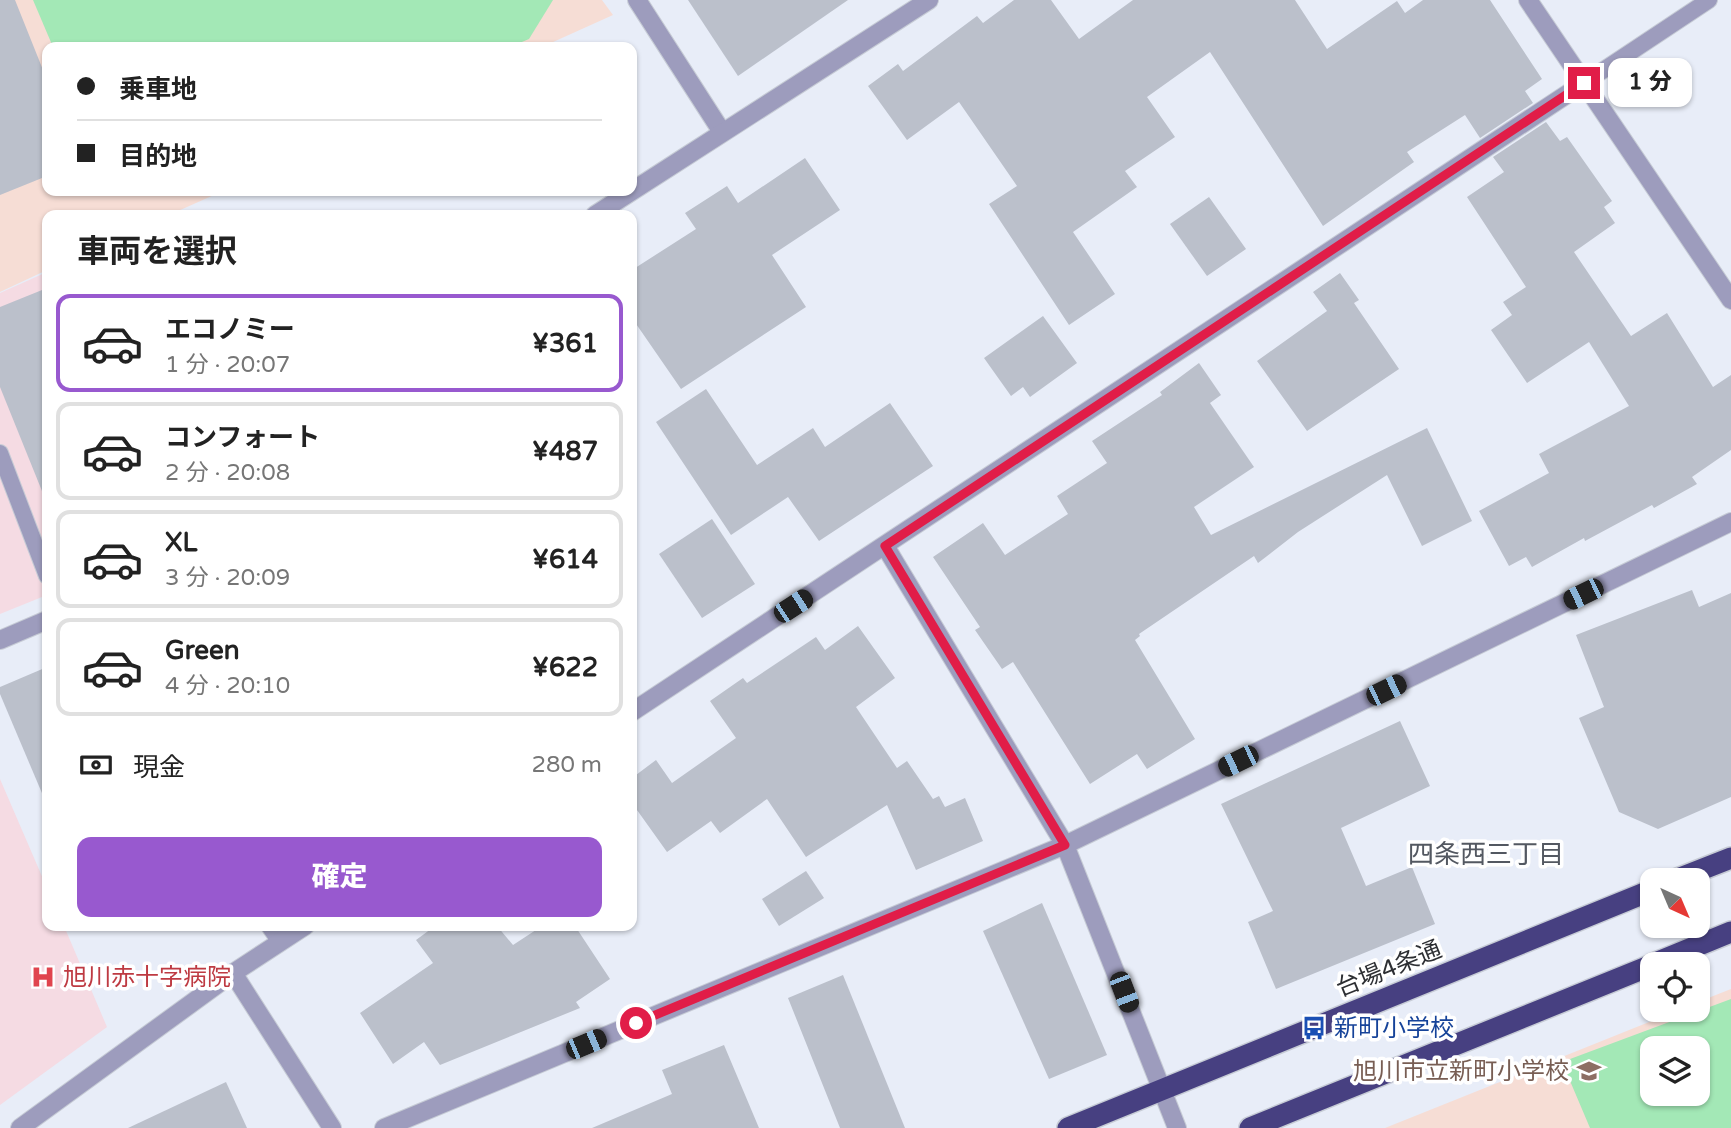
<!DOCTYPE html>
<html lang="ja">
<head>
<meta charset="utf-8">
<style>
  :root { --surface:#fff; --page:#f2f2f2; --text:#222; --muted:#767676; --line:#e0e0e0; --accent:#9859cf }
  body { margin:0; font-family:"Varela Round","Noto Sans JP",sans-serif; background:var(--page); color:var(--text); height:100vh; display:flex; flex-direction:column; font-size:26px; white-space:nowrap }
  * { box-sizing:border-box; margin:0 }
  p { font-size:23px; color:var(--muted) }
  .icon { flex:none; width:38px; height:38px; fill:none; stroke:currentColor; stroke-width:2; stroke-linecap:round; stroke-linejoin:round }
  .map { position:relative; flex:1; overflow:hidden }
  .drawer { position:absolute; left:42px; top:210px; width:595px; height:721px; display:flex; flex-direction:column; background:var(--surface); border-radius:14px; box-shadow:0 2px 5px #0004 }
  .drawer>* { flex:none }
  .top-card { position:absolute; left:42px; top:42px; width:595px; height:154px; border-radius:14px; box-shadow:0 2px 5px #0004; display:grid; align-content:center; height:154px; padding:0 35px; background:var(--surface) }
  .needle { width:46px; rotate:136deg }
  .controls { position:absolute; left:1640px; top:868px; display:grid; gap:14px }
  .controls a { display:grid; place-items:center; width:70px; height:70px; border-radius:14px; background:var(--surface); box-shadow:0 2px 5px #0004; font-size:35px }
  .end { position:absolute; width:32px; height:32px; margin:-16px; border:9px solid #e11d48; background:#fff; box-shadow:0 0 0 4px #fff }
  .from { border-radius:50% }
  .bubble { position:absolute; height:49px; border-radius:14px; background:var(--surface); box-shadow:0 2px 5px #0004; font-size:23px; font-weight:800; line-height:49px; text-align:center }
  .car { position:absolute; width:21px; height:42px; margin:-21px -10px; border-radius:9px; box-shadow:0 0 5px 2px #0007; background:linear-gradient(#222 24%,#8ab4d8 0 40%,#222 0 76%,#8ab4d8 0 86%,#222 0) }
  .top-card b { display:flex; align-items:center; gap:24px; height:66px; font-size:26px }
  .top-card b+b { border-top:2px solid var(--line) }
  .top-card i { width:18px; height:18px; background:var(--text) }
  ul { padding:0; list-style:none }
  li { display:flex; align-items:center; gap:21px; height:98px; margin:0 14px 10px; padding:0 21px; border:4px solid var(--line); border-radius:14px }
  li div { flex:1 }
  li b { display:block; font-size:26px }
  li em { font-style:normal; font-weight:800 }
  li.current { border-color:var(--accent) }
  li>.icon { width:63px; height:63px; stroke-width:1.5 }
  h2 { padding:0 35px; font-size:32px; line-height:84px }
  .pay { display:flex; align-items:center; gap:18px; height:77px; padding:0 35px; font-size:26px }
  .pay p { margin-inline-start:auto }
  .primary-button { display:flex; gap:14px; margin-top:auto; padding:14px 35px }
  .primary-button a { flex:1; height:80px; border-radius:14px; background:var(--accent); color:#fff; font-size:28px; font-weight:800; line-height:80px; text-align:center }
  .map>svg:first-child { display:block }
  .education { fill:#f6ddd5; fill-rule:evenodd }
  .medical { fill:#f5dbe3 }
  .green { fill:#a3e8b6; fill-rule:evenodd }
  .building { fill:#bbc0cb }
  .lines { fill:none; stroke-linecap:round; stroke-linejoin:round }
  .lane-casing { stroke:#c6cbd5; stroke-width:18 }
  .street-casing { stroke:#c6cbd5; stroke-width:20 }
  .highway-casing { stroke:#c6cbd5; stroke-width:24 }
  .lane { stroke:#9d9cbd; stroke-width:16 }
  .street { stroke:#9d9cbd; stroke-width:18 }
  .highway { stroke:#474081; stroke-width:21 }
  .route { stroke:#e11d48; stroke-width:9 }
  .labels { text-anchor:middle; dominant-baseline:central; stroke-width:7; stroke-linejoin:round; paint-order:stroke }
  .street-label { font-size:24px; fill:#2d2f33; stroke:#fff }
  .health-label { font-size:24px; fill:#be3a42; stroke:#fff; text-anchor:start }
  .transit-label { font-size:24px; fill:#164399; stroke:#fff; text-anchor:start }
  .education-label { font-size:24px; fill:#785e54; stroke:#fff; text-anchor:end }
  .neighbourhood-label { font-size:26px; fill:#535861; stroke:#fff }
</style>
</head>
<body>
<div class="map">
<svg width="1731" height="1128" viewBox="0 0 1731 1128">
  <rect width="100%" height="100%" fill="#e8edf8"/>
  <g class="education">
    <polygon points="0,0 602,0 613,15 542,47 47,47 47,191 223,191 169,215 47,215 47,270 0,292"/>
    <path d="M1731,989V1128H1385L1679,1010H1698V1002ZM1652,1048H1698V1094H1652Z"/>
  </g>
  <g class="medical">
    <polygon points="47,272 47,595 0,614 0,293"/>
    <polygon points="0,779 47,888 47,926 64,926 107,1027 0,1105"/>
  </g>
  <g class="green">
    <polygon points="33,0 553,0 529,39 510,47 53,47"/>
    <path d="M1731,999V1128H1590L1562,1062ZM1652,1048H1698V1094H1652Z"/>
  </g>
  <g class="building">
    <polygon points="0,0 15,0 47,80 47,176 0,195"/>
    <polygon points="688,0 848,0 738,76"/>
    <polygon points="1014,0 1051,0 1079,39 1133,0 1295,0 1327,49 1397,1 1405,13 1423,0 1490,0 1542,79 1525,91 1533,103 1480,138 1465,115 1407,152 1414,162 1323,226 1210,52 1147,97 1175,137 1125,171 1137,187 1073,232 1115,294 1069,325 989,204 1017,186 959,102 907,140 868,86 898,64 903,71 977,16 983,23"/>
    <polygon points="1546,122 1560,141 1567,137 1612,201 1604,207 1615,223 1574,252 1631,336 1667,313 1713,387 1731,375 1731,450 1692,477 1697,484 1654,508 1652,505 1585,541 1584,538 1532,567 1526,557 1509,566 1479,511 1549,473 1539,454 1629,406 1589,342 1527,383 1491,330 1512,315 1503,302 1526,287 1467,197 1504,172 1493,157"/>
    <polygon points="805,158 840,210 772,255 806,307 681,389 632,318 632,270 696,229 685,213 727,186 738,203"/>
    <polygon points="1209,197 1246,249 1207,276 1170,224"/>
    <polygon points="1340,273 1359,300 1354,303 1399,369 1307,431 1257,361 1327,311 1313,292"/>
    <polygon points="47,288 47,500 46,501 0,387 0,307"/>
    <polygon points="1043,316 1077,363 1030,397 1023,387 1011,396 984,358"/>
    <polygon points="1199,363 1221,395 1210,403 1254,467 1194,507 1211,535 1427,428 1472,521 1422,546 1387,475 1298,532 1258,563 1254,556 1139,634 1140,636 1135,640 1195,739 1147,769 1137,754 1090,784 1013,662 1002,669 975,630 980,627 933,557 983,523 1005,555 1068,514 1057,496 1107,463 1092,441 1162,395 1160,392"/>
    <polygon points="706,389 757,465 813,428 825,447 890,403 933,466 819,541 788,497 731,535 656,422"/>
    <polygon points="712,519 755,584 702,618 659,554"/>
    <polygon points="1692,590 1699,607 1731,593 1731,797 1658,829 1619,812 1579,718 1604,707 1576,635"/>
    <polygon points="858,626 895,678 856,707 897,768 907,761 933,799 939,796 945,807 965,798 983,841 916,870 887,805 806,857 767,799 720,833 711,821 667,852 632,803 632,778 656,760 672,783 736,738 710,701 743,678 747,683 816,637 825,650"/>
    <polygon points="47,667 47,805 0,694 0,687"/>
    <polygon points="1400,721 1430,786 1341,828 1366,886 1412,867 1435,924 1276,989 1248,922 1273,911 1221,804"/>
    <polygon points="806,871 824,898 779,926 762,899"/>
    <polygon points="1042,903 1107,1055 1049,1079 983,931"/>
    <polygon points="435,926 497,926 513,945 542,926 575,926 610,979 576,1002 580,1008 440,1065 424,1042 393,1064 360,1013 433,963 416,940"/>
    <polygon points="843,975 905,1128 840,1128 788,998"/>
    <polygon points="724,1045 759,1128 592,1128 672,1094 662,1070"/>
    <polygon points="226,1082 247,1128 128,1128"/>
  </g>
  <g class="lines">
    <g class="lane-casing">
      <g id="lane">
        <polyline points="1584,83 1709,0"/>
        <polyline points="0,453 47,576"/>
        <polyline points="269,926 280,942"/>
      </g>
    </g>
    <g class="street-casing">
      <g id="street">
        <polyline points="637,0 722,132"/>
        <polyline points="1528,0 1731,300"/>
        <polyline points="595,215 929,0"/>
        <polyline points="885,546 1065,845 1177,1128"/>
        <polyline points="0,640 47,620"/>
        <polyline points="632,712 1584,83"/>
        <polyline points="233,973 332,1128"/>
        <polyline points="20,1128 233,973 305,926"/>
        <polyline points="384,1128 1065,845 1731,522"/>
      </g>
    </g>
    <g class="highway-casing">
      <g id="highway">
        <polyline points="1675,880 1731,858"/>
        <polyline points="1653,964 1731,932"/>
        <polyline points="1068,1128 1652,890"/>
        <polyline points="1250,1128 1652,965"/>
      </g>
    </g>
    <use href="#lane" class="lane"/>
    <use href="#street" class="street"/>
    <use href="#highway" class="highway"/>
  </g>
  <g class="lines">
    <polyline class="route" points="636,1023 1065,845 885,546 1584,83"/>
  </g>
  <defs>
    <g id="hospital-bare" transform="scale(1.89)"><path d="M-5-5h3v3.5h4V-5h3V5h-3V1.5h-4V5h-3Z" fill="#e0444e" stroke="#fff" stroke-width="2.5" paint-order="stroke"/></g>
    <g id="bus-bare" transform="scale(1.89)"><path d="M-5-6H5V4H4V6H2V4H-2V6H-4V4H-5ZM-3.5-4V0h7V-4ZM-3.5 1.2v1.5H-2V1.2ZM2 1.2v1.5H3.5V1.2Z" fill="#1a4fb4" stroke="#fff" stroke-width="2.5" paint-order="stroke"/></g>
    <g id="school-bare" transform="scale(1.89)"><path d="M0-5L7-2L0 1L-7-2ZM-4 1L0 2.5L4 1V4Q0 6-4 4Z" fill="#8d6e63" stroke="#fff" stroke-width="2.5" paint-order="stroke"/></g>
  </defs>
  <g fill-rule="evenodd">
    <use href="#hospital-bare" x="43" y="977"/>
    <use href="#bus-bare" x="1314" y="1028"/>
    <use href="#school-bare" x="1589" y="1071"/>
  </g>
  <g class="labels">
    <g class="street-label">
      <text transform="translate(1389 969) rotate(-22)">台場4条通</text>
    </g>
    <g class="health-label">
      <text x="63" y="977">旭川赤十字病院</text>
    </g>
    <g class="transit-label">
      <text x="1334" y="1028">新町小学校</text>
    </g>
    <g class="education-label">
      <text x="1569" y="1071">旭川市立新町小学校</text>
    </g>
    <g class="neighbourhood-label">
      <text x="1486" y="854">四条西三丁目</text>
    </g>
  </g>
</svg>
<div class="controls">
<a><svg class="needle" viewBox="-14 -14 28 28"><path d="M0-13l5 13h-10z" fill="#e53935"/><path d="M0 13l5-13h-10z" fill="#767676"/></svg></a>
<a><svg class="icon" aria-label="locate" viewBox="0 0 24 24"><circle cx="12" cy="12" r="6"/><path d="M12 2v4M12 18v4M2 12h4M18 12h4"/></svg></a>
<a><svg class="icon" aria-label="layers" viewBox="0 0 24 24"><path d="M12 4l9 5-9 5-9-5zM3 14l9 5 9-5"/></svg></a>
</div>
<i class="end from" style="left:636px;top:1023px"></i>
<i class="end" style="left:1584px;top:83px"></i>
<div class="bubble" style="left:1608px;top:58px;width:84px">1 分</div>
<i class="car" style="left:1583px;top:594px;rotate:244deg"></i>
<i class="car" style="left:793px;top:606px;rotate:57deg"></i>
<i class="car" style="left:1386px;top:690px;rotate:64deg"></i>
<i class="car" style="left:1238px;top:761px;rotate:244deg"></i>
<i class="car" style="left:1124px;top:992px;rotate:159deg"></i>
<i class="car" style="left:586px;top:1044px;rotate:67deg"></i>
<div class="top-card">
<b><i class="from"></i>乗車地</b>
<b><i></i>目的地</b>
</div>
<section class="drawer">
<h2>車両を選択</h2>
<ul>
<li class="current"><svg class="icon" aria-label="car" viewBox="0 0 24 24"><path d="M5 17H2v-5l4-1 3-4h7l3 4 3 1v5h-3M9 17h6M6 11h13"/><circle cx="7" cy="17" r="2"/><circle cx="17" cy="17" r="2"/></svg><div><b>エコノミー</b><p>1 分 · 20:07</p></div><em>¥361</em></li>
<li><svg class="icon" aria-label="car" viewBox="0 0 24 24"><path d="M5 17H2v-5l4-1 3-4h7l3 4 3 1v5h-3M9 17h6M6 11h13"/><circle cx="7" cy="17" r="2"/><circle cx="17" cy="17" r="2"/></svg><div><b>コンフォート</b><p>2 分 · 20:08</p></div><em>¥487</em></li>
<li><svg class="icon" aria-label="car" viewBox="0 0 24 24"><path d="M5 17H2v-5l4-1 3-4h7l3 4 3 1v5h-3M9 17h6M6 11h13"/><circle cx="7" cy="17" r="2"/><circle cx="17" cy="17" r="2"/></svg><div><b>XL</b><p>3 分 · 20:09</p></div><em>¥614</em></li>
<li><svg class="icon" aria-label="car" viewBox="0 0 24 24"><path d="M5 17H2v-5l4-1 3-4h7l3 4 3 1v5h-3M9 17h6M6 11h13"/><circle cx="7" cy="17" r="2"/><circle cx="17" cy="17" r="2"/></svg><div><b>Green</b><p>4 分 · 20:10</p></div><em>¥622</em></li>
</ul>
<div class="pay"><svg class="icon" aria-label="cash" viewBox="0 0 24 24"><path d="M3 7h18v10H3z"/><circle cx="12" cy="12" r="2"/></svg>現金<p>280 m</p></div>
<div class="primary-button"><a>確定</a></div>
</section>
</div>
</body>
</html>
